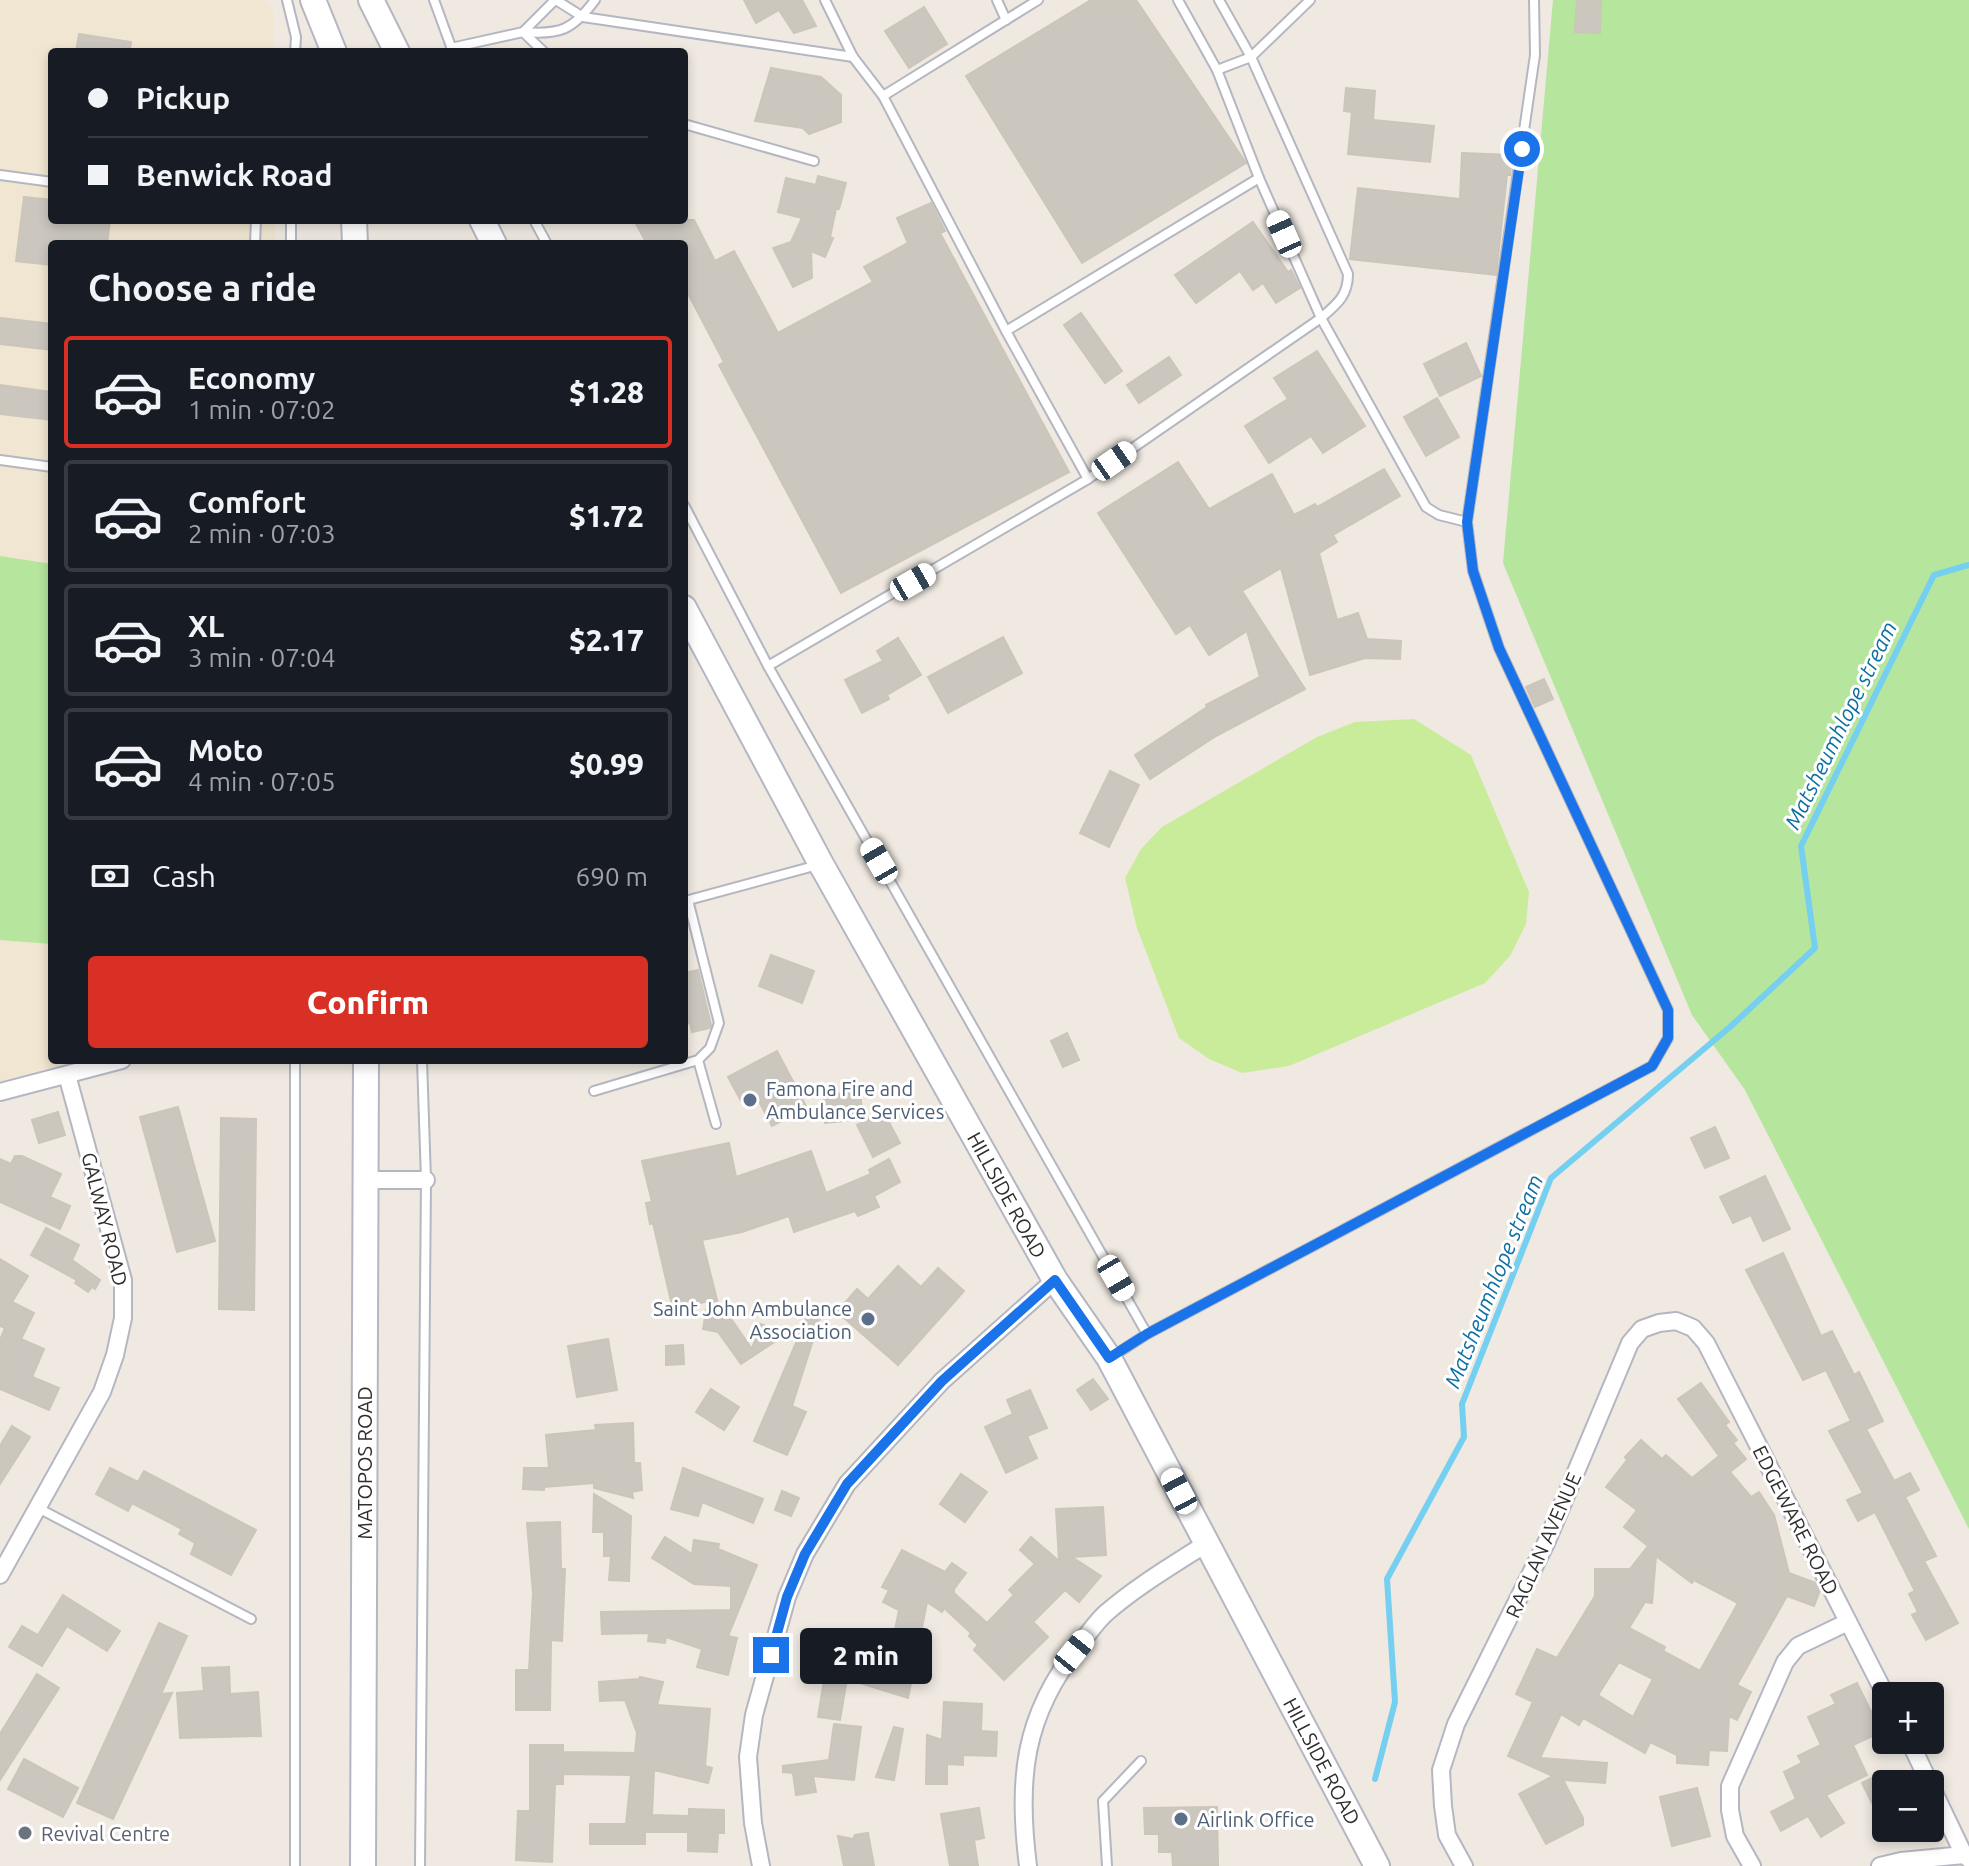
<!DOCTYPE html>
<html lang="en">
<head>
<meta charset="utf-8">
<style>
  :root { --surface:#171b24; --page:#20242c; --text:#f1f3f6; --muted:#9ea1a6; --line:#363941; --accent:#d93025 }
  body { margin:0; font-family:Ubuntu,sans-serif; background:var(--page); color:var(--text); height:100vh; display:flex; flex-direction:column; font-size:30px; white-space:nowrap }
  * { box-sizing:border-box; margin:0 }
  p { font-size:26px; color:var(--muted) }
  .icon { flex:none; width:44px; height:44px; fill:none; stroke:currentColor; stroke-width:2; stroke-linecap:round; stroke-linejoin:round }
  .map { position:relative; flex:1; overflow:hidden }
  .sheet { position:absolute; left:48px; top:240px; width:640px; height:824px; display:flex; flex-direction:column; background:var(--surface); border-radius:8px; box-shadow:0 4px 12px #0003 }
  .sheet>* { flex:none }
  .top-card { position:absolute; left:48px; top:48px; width:640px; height:176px; border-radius:8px; box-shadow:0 4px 12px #0003; display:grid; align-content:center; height:176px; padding:0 40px; background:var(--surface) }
  .buttons { position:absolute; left:1872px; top:1682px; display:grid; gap:16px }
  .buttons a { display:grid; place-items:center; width:72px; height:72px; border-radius:8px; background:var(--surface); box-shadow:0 4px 12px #0003; font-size:40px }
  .end { position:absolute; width:36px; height:36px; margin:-18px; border:10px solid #1a73e8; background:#fff; box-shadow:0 0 0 4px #fff }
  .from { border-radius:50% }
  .bubble { position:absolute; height:56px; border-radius:8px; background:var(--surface); box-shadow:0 4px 12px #0003; font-size:26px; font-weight:800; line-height:56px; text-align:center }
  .car { position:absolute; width:24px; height:48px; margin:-24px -12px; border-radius:10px; box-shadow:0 0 6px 2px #0007; background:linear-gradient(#fff 24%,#345 0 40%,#fff 0 76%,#345 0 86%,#fff 0) }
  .top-card b { display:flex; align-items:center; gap:28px; height:76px; font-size:30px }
  .top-card b+b { border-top:2px solid var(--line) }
  .top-card i { width:20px; height:20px; background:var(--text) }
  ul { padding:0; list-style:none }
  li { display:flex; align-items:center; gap:24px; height:112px; margin:0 16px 12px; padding:0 24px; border:4px solid var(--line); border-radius:8px }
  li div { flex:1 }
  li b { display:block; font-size:30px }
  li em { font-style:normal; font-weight:800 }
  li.active { border-color:var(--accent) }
  li>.icon { width:72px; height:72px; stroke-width:1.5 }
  h2 { padding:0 40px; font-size:36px; line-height:96px }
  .pay { display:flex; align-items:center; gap:20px; height:88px; padding:0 40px; font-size:30px }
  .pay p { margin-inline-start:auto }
  .primary-button { display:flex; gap:16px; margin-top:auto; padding:16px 40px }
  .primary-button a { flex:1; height:92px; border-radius:8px; background:var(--accent); color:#fff; font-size:32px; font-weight:800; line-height:92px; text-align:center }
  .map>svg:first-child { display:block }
  .education { fill:#f0e6d1 }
  .green { fill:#b6e59e }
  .pitch { fill:#c9ec9a }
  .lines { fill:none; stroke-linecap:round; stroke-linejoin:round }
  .stream { stroke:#75cff0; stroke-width:6 }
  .building { fill:#cbc7bf; stroke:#cbc5ba; stroke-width:2; fill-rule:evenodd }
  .lane-casing { stroke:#b4b7c1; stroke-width:12 }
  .street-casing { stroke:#b4b7c1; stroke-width:20 }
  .secondary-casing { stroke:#b4b7c1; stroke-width:28 }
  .lane { stroke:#fff; stroke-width:8 }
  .street { stroke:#fff; stroke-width:16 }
  .secondary { stroke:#fff; stroke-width:24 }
  .route { stroke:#1a73e8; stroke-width:10 }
  .service-dot { fill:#5c6f8a; stroke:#fff; stroke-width:3 }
  .worship-dot { fill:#6b7280; stroke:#fff; stroke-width:3 }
  .labels { text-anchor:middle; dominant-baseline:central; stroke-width:6; stroke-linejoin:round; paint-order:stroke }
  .service-label { font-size:20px; fill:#4e5e75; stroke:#fff; text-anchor:start }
  .street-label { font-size:20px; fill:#2e2e2e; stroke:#fff }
  .worship-label { font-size:20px; fill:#5b616d; stroke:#fff; text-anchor:start }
  .water-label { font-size:22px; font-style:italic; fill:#0d6fa3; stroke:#fff }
</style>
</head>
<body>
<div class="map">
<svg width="1969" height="1866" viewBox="0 0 1969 1866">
  <rect width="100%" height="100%" fill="#efe9e1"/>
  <polygon class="education" points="0,0 267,0 273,12 273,52 52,52 52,220 275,220 275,244 52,244 52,1060 79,1060 0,1081"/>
  <g class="green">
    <polygon points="1553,0 1969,0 1969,1529 1745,1090 1692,1015 1503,563"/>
    <polygon points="0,556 52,564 52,944 0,940"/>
  </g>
  <polygon class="pitch" points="1414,719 1471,755 1529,892 1526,924 1510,956 1485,983 1289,1066 1242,1073 1209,1059 1179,1038 1137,928 1125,878 1141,849 1162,827 1317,737 1355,722"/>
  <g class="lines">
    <polyline class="stream" points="1375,1779 1395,1702 1387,1579 1464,1437 1462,1404 1551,1178 1730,1027 1815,948 1801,846 1934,575 1969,565"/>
  </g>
  <g class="building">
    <polygon points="744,0 802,0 816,26 794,33 779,10 756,23"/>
    <polygon points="1091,0 1136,0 1246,163 1082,263 966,76"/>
    <polygon points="1577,0 1601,0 1600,33 1575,32"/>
    <polygon points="924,7 947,44 909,68 885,31"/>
    <polygon points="79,34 131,42 130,52 76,52"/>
    <polygon points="771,68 821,77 841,95 841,122 809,134 803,128 755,121"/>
    <polygon points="1346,88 1375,91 1373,120 1434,126 1430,162 1348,154 1352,112 1344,111"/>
    <polygon points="1462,153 1512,155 1510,175 1507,175 1496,275 1350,259 1358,188 1460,199"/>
    <polygon points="818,176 846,183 839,209 836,209 830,237 833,238 825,257 811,251 812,278 793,287 773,248 791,242 802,218 778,212 786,178 816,185"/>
    <polygon points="24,197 52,200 52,220 110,220 107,244 52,244 52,265 16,261"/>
    <polygon points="931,203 945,231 940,233 1069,472 841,593 719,365 724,362 684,286 684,244 647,244 634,220 694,220 715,261 734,251 778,333 873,282 864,267 908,243 897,218"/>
    <polygon points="1253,222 1288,272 1291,270 1300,288 1276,303 1263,283 1253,290 1240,271 1196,303 1175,275"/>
    <polygon points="1081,313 1122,371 1105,383 1064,325"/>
    <polygon points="0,318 52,324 52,350 0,344"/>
    <polygon points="1466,343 1481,376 1440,396 1424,364"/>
    <polygon points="1317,351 1365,426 1323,453 1311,436 1269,463 1245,426 1288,399 1274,378"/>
    <polygon points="1169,357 1181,375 1139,403 1127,385"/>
    <polygon points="0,385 52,392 52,420 0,414"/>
    <polygon points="1437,398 1459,437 1426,456 1404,417"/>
    <polygon points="1178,462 1209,509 1272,474 1294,515 1315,504 1317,507 1384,469 1400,496 1333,535 1337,542 1319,553 1337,620 1358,613 1367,639 1401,641 1400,659 1365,658 1310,675 1281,568 1242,591 1305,689 1216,736 1150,779 1135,755 1207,707 1206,705 1260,677 1247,631 1209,655 1190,625 1176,634 1098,513"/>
    <polygon points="1003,637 1022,673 948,713 928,677"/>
    <polygon points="898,638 921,675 887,695 889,699 862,713 845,680 883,661 877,651"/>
    <polygon points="1544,679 1553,699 1535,707 1526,687"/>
    <polygon points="1110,771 1139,785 1109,847 1080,833"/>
    <polygon points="771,955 814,971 802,1003 759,986"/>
    <polygon points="698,970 711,1025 710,1028 692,1032 690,1023 684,1024 684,973"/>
    <polygon points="1067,1033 1079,1060 1063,1067 1051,1041"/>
    <polygon points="777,1051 807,1108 772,1126 755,1094 741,1101 728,1077"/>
    <polygon points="860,1092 863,1119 825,1123 823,1095"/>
    <polygon points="178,1107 215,1241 177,1252 140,1117"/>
    <polygon points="883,1111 900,1143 873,1157 857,1125"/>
    <polygon points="58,1112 65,1135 39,1143 32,1120"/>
    <polygon points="221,1118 256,1119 254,1310 219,1309"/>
    <polygon points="1715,1127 1729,1158 1705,1168 1691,1138"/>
    <polygon points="729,1143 736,1177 811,1151 826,1193 871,1174 869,1170 889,1159 900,1182 874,1196 879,1207 858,1216 855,1211 794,1232 789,1216 742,1232 702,1240 720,1312 727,1313 752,1349 760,1324 788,1333 741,1364 718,1332 703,1329 708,1301 673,1310 653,1223 650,1224 646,1203 652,1202 642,1161"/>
    <polygon points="15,1156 22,1156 61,1174 50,1197 70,1206 60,1229 0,1202 0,1159 11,1164"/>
    <polygon points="1765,1176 1790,1229 1763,1241 1751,1215 1733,1223 1720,1197"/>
    <polygon points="46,1228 79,1245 72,1260 100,1280 95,1289 92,1287 88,1292 75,1283 77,1280 31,1255"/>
    <polygon points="1783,1253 1821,1336 1832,1331 1854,1375 1859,1372 1883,1421 1866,1429 1894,1481 1910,1473 1919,1490 1905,1497 1936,1556 1924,1561 1958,1623 1926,1640 1912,1615 1918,1612 1909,1594 1915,1591 1875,1512 1858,1521 1847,1500 1863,1493 1829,1431 1851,1421 1826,1370 1803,1380 1746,1270"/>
    <polygon points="0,1259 28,1276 12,1302 34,1313 21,1339 44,1349 32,1377 59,1388 49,1410 0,1389 0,1340 5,1328 0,1326"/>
    <polygon points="898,1266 921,1287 938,1268 964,1291 898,1365 837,1312 857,1289 868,1299"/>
    <polygon points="810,1310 821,1315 792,1406 806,1412 787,1455 754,1441"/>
    <polygon points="608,1339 617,1390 577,1397 568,1346"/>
    <polygon points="683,1345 684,1364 666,1365 666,1346"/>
    <polygon points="1093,1379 1108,1399 1091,1410 1077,1390"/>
    <path d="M1701,1383L1729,1422L1725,1425L1737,1440L1733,1443L1746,1459L1730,1472L1751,1497L1759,1492L1774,1515L1789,1573L1816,1583L1820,1590L1814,1606L1787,1596L1737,1685L1751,1692L1737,1720L1729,1716L1727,1751L1709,1750L1708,1765L1677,1763V1755L1650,1742L1645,1753L1583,1718L1579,1725L1561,1714L1540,1758L1607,1763L1605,1783L1563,1780L1583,1818V1825L1546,1844L1519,1794L1553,1776L1508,1756L1533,1702L1516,1694L1537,1649L1557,1658L1595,1596V1569H1630L1648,1546L1624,1527L1637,1510L1606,1487L1627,1460L1625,1457L1641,1440L1662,1459L1666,1455L1692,1478L1719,1456L1678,1399ZM1656,1556L1692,1583L1694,1580L1738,1603L1700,1671L1663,1651L1665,1647L1629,1628L1645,1602L1652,1603ZM1619,1662L1653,1679L1633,1717L1598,1695Z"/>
    <polygon points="711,1389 739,1407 724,1430 696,1412"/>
    <polygon points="1030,1390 1047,1428 1027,1436 1037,1458 1006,1473 985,1427 1013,1414 1007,1400"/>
    <polygon points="633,1423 634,1463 640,1463 642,1490 632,1492 633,1498 594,1488 594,1483 544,1487 544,1490 523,1489 524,1468 549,1468 546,1435 596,1430 595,1425"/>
    <polygon points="12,1426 30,1437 0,1484 0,1446"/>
    <polygon points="110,1468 138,1482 144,1471 256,1530 231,1575 191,1554 195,1543 179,1534 182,1529 132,1503 128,1511 96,1494"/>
    <polygon points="683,1468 763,1499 753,1523 702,1502 698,1516 671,1509"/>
    <polygon points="961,1474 987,1492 965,1522 940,1504"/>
    <polygon points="782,1491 799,1498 791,1516 775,1510"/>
    <polygon points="594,1494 631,1516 629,1581 609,1580 611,1556 604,1556 604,1532 593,1532"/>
    <polygon points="1103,1507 1106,1555 1072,1557 1101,1576 1079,1602 1065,1590 1033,1622 1048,1637 1004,1680 974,1650 978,1645 969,1636 971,1633 944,1608 942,1612 927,1602 908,1698 847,1679 840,1720 818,1717 828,1656 834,1657 840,1629 892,1645 899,1610 883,1602 889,1590 882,1587 902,1550 945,1572 952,1563 966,1573 954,1589 954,1593 987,1623 1014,1595 1009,1590 1035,1564 1020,1550 1031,1537 1059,1561 1056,1509"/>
    <polygon points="560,1522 561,1569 565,1569 562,1641 551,1640 550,1710 516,1710 516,1670 529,1670 533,1593 527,1523"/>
    <polygon points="665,1537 692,1554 694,1540 719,1544 718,1549 757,1565 728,1636 737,1638 728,1675 697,1667 702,1649 666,1637 665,1643 648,1641 649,1633 602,1634 601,1612 731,1610 731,1586 694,1584 652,1558"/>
    <polygon points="63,1595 120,1631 107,1651 67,1626 42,1666 9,1647 22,1626 38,1635"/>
    <polygon points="159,1623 187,1636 161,1694 172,1693 113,1819 77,1803"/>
    <polygon points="229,1667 230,1694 258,1692 261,1736 180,1738 177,1693 204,1691 202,1668"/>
    <polygon points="37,1674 59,1688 0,1780 0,1734"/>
    <polygon points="640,1677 663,1682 657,1705 710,1709 705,1766 712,1768 708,1783 654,1770 652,1815 689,1816 689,1809 724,1810 724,1833 718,1833 717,1852 688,1851 688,1832 645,1832 645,1844 590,1844 590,1824 626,1824 631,1775 563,1774 563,1784 555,1784 552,1862 516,1860 518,1811 530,1811 530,1745 563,1745 563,1752 635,1753 637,1733 625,1700 600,1701 599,1682 639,1679"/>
    <polygon points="1857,1683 1881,1732 1853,1745 1867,1775 1826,1795 1844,1823 1821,1837 1808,1816 1781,1831 1771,1812 1796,1799 1784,1772 1802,1763 1798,1756 1821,1745 1808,1717 1836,1704 1831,1695"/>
    <polygon points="944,1702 982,1704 981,1731 997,1732 996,1756 963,1755 963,1765 947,1764 947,1784 926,1784 927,1735 942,1740"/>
    <polygon points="834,1724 861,1727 854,1780 813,1776 816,1792 796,1795 793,1773 783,1772 783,1766 829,1760"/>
    <polygon points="894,1727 903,1729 894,1780 876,1777"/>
    <polygon points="24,1759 78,1788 63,1817 8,1789"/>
    <polygon points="1886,1771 1886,1831 1862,1783"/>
    <polygon points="1697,1788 1710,1836 1672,1846 1660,1797"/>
    <polygon points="1217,1807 1218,1866 1173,1866 1172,1852 1159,1852 1159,1834 1145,1834 1144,1808"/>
    <polygon points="979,1808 984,1838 974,1840 978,1866 950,1866 941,1814"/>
    <polygon points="868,1833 874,1866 844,1866 838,1836 853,1839 855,1835"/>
  </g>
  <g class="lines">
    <g class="lane-casing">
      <g id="lane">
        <polyline points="287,0 296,37 295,52"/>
        <polyline points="434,0 453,52"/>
        <polyline points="556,0 583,17 853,57"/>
        <polyline points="825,0 853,57 883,96 1006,331 1088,479"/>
        <polyline points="997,0 1006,20"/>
        <polyline points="1178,0 1217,70 1259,178 1321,318 1426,507 1439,515 1467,522"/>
        <path d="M523,32C560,35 573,30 595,0"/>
        <polyline points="524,33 544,52"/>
        <polyline points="451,48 523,32 555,0"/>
        <polyline points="1217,70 1251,57 1310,0"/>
        <polyline points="883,96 1038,0"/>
        <polyline points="684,124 814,161"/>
        <polyline points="0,175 52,182"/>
        <polyline points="291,220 291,244"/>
        <polyline points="534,220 547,244"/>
        <polyline points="255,244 256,220"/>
        <polyline points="1006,331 1259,178"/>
        <polyline points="0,460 52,467"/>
        <polyline points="684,505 768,666 1147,1334"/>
        <path d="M768,666L1088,479L1321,318C1337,304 1348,296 1348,274L1251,57L1219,0"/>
        <polyline points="685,901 818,865"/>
        <polyline points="295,1060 295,1866"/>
        <polyline points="698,1060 716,1124"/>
        <polyline points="594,1091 698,1060 710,1048 719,1023 688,900"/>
        <polyline points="1113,1356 1147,1334 1652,1066 1668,1038 1668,1010 1499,648 1473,571 1467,522 1535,55 1534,0"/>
        <polyline points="38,1508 251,1619"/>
        <polyline points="420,1866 426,1180 422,1060"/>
        <polyline points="1107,1866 1103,1801 1141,1761"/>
      </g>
    </g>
    <g class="street-casing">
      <g id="street">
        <polyline points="0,1092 122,1060"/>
        <polyline points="364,1180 426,1180"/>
        <polyline points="0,1575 102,1392 115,1355 123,1318 123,1280 67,1075"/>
        <polyline points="1909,1740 1930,1784"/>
        <polyline points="1930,1784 1964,1855 1969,1859"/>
        <polyline points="761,1866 753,1823 748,1757 754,1715 787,1597 805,1554 847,1484 942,1381 1055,1280"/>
        <path d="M1028,1866C1017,1780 1023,1716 1079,1646C1087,1635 1096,1622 1106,1613C1137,1586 1173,1565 1207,1543"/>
        <polyline points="1464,1866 1447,1835 1443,1806 1441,1770 1456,1724 1547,1541 1630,1343 1642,1329 1659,1323 1676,1321 1693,1328 1706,1343 1886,1696"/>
        <polyline points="1752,1866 1735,1836 1730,1810 1730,1786 1785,1662 1798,1646 1848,1622"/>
        <polyline points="1880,1866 1901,1861 1964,1855"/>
      </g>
    </g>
    <g class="secondary-casing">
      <g id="secondary">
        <polyline points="313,0 334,52"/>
        <polyline points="371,0 397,52"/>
        <polyline points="354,220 355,244"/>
        <polyline points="482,220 494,244"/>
        <polyline points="684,608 821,864 1055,1280 1109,1358 1377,1866"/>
        <polyline points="363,1866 366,1060"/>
      </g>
    </g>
    <use href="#lane" class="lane"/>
    <use href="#street" class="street"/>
    <use href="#secondary" class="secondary"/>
  </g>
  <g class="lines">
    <polyline class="route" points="771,1655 787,1597 805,1554 847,1484 942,1381 1055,1280 1109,1358 1147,1334 1652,1066 1668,1038 1668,1010 1499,648 1473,571 1467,522 1522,149"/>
  </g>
  <g class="service-dot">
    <circle cx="750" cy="1100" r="8"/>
    <circle cx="868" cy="1319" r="8"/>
    <circle cx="1181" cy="1819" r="8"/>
  </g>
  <circle class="worship-dot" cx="25" cy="1833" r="8"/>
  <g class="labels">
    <g class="service-label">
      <text x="766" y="1088">Famona Fire and<tspan x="766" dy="23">Ambulance Services</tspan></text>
      <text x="852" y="1308" text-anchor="end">Saint John Ambulance<tspan x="852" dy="23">Association</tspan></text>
      <text x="1197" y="1819">Airlink Office</text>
    </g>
    <g class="street-label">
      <text transform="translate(1007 1195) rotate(61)">HILLSIDE ROAD</text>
      <text transform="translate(105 1219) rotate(76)">GALWAY ROAD</text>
      <text transform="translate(364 1463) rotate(-90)">MATOPOS ROAD</text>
      <text transform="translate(1796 1520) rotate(63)">EDGEWARE ROAD</text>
      <text transform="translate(1543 1545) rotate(-66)">RAGLAN AVENUE</text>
      <text transform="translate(1322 1761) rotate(62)">HILLSIDE ROAD</text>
    </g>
    <g class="worship-label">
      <text x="41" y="1833">Revival Centre</text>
    </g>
    <g class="water-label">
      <text transform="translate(1840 725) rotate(-64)">Matsheumhlope stream</text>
      <text transform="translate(1493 1281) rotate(-68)">Matsheumhlope stream</text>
    </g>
  </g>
</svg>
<div class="buttons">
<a>+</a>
<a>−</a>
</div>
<i class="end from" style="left:1522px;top:149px"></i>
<i class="end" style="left:771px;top:1655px"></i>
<div class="bubble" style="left:800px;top:1628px;width:132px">2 min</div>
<i class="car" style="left:1284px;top:234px;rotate:336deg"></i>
<i class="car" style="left:1114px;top:461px;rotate:55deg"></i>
<i class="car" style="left:913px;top:582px;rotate:60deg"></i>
<i class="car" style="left:879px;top:861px;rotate:330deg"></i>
<i class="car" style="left:1116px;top:1278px;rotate:150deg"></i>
<i class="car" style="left:1179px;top:1491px;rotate:332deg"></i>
<i class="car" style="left:1074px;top:1652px;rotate:39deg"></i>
<div class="top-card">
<b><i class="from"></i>Pickup</b>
<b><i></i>Benwick Road</b>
</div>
<section class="sheet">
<h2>Choose a ride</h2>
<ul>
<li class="active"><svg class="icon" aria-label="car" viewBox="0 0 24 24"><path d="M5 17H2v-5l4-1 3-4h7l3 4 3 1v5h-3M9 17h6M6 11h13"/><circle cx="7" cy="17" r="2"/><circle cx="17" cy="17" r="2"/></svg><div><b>Economy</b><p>1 min · 07:02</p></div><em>$1.28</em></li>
<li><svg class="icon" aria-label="car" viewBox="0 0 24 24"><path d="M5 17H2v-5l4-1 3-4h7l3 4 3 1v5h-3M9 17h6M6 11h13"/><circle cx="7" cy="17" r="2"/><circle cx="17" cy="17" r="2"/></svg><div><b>Comfort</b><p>2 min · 07:03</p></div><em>$1.72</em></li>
<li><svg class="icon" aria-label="car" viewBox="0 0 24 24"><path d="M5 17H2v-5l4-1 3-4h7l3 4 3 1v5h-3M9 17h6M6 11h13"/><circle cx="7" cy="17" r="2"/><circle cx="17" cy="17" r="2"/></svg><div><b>XL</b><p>3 min · 07:04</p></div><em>$2.17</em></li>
<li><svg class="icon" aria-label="car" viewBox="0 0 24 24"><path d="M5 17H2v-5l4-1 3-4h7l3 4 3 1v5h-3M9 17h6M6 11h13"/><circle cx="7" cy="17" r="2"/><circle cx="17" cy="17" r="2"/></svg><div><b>Moto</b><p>4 min · 07:05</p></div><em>$0.99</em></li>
</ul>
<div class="pay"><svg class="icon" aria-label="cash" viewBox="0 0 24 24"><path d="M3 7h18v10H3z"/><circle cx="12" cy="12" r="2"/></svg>Cash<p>690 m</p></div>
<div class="primary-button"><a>Confirm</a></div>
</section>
</div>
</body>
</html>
